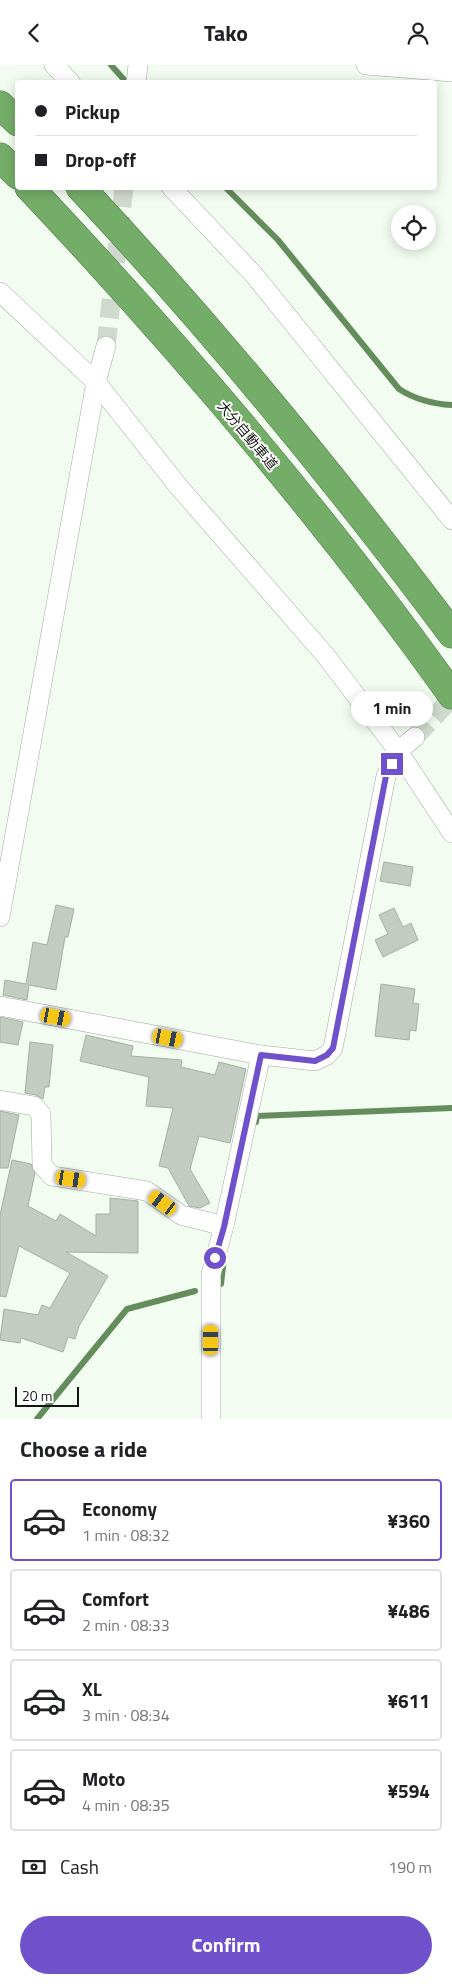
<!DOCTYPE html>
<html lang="en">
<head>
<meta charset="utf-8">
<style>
  :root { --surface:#fff; --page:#f6f6f6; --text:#202124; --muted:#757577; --line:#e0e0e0; --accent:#6f51cb }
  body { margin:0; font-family:"Titillium Web","Noto Sans JP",sans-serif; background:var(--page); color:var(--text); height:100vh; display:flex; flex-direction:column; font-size:19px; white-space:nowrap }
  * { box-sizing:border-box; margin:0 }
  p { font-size:16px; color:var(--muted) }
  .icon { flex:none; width:28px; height:28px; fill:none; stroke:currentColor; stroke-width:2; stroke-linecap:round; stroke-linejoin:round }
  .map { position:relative; height:1354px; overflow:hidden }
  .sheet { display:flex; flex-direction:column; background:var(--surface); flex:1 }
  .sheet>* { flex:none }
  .top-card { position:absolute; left:15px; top:15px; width:422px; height:110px; border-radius:5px; box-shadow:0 2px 12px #0003; display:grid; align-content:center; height:110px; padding:0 20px; background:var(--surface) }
  .buttons { position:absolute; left:391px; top:140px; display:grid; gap:10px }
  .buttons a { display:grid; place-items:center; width:45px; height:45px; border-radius:50%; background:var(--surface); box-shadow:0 2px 12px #0003; font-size:25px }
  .scale { position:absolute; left:15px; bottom:12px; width:64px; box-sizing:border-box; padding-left:5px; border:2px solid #111410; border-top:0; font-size:14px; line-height:18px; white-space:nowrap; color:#111410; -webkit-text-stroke:4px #fff; paint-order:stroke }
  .end { position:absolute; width:22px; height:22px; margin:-11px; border:6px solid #6f51cb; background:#fff; box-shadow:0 0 0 2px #fff }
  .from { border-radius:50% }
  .bubble { position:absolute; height:35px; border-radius:18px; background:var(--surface); box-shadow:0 2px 12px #0003; font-size:16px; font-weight:700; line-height:35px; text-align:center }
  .car { position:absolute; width:15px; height:30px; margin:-15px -8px; border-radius:6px; box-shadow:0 0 4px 1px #0007; background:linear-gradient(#f5c518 24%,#345 0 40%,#f5c518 0 76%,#345 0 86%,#f5c518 0) }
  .top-card b { display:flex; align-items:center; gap:18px; height:48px; font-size:19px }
  .top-card b+b { border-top:1px solid var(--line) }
  .top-card i { width:12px; height:12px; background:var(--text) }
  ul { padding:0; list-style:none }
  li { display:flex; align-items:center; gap:15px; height:82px; margin:0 10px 8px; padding:0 10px; border:2px solid var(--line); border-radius:5px }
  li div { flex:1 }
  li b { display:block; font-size:19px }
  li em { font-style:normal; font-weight:700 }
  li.selected { border-color:var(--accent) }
  li>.icon { width:45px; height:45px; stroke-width:1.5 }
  h2 { padding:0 20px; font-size:22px; line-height:60px }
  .pay { display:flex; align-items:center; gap:12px; height:55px; padding:0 20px; font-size:19px }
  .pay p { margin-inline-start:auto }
  .cta { display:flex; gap:10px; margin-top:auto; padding:10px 20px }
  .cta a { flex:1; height:58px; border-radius:30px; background:var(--accent); color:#fff; font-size:20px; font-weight:700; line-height:58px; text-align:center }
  header { display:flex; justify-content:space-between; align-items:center; height:65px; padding:0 20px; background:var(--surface); font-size:22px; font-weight:700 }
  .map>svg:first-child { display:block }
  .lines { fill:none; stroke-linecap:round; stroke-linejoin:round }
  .stream { stroke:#648c5c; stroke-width:6 }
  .building { fill:#c2ccc0; stroke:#a5afa4 }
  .minor-tunnel { stroke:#d0d9ce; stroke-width:19; stroke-dasharray:19 9; stroke-linecap:butt }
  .minor-casing { stroke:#a1aa9f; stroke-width:20 }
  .motorway-casing { stroke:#517749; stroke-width:29 }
  .minor { stroke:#fff; stroke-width:19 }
  .motorway { stroke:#74ad68; stroke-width:28 }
  .route { stroke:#6f51cb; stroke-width:6 }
  .labels { text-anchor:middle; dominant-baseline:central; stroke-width:4; stroke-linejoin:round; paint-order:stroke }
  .street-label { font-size:14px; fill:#111410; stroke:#fff }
</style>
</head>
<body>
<header><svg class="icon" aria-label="back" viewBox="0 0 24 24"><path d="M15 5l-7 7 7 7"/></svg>Tako<svg class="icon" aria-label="person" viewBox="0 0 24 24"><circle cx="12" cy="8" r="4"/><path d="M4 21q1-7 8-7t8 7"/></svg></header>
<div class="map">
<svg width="452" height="1354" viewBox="0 0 452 1354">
  <rect width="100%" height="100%" fill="#f2fcf0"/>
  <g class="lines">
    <g class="stream">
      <polyline points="111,0 127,18"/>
      <path d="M225,122L278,175L399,324C416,335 432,339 452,340"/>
      <polyline points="256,1057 257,1051 452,1043"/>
      <polyline points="221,1219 224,1193"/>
      <polyline points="37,1354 127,1244 195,1226"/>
    </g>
  </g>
  <g class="building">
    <polygon points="384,797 413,802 410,821 380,816"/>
    <polygon points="56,840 74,844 68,872 65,872 56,925 29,920 27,935 3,930 5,915 26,919 33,877 47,880"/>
    <polygon points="394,843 403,862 411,858 418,875 383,892 375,875 388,869 379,850"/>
    <polygon points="381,919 415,924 413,938 419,939 416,966 410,965 409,975 375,971"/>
    <polygon points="0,952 23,957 18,980 0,977"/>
    <polygon points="86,970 133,981 131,991 182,995 181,1002 215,1010 219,997 246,1004 230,1078 199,1071 190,1104 210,1138 200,1143 189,1141 168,1103 159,1101 173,1043 146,1041 149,1012 80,996"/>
    <polygon points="30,977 53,980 49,1022 45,1022 43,1034 36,1030 25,1028"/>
    <polygon points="0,1046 19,1050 8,1103 0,1103"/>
    <polygon points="12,1095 31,1099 35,1108 28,1141 56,1156 60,1149 96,1171 96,1149 110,1149 110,1133 138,1136 138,1188 66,1187 108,1211 79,1261 75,1274 68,1272 63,1287 21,1273 20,1278 0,1275 4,1244 38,1250 42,1240 50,1243 70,1208 19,1181 6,1232 0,1231 0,1150"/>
  </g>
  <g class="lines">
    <g class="minor-tunnel">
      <polyline points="106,281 124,122"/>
      <polyline points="415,672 452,633"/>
    </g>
    <g class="minor-casing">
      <g id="minor">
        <polyline points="54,0 71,18"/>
        <polyline points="366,0 452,7"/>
        <polyline points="136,18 138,0"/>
        <polyline points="171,122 255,211 452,455"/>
        <polyline points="0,227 96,317 178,421 326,591 398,686 452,768"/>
        <polyline points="0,852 96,317 106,281"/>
        <polyline points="0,941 261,990 315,996 327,990 333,983 386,711 398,686 415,672"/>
        <polyline points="0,1035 34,1041 41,1049 42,1100 52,1111 147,1126 181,1150 224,1161"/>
        <polyline points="211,1354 211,1209 224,1161 261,990"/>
      </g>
    </g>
    <g class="motorway-casing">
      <g id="motorway">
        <polyline points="0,40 18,57"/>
        <polyline points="0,92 18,110"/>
        <path d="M29,122C179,281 325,452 452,630"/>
        <path d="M80,122C213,264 336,414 452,569"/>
      </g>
    </g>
    <use href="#minor" class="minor"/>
    <use href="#motorway" class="motorway"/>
  </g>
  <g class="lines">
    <polyline class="route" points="215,1193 224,1162 261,990 315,996 327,990 333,983 386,711 392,699"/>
  </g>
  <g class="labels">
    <g class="street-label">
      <text transform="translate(248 370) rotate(50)">大分自動車道</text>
    </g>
  </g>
</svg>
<div class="buttons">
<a><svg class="icon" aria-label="locate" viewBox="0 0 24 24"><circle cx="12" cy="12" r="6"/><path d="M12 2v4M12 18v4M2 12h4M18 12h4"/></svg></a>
</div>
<div class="scale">20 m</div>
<i class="end from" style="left:215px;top:1193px"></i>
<i class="end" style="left:392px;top:699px"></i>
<div class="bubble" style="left:351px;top:626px;width:82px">1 min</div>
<i class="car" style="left:56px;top:952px;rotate:101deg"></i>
<i class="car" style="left:168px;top:973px;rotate:101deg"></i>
<i class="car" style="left:71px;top:1114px;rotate:99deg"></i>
<i class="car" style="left:163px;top:1138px;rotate:306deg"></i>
<i class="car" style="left:211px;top:1275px;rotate:0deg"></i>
<div class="top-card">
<b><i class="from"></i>Pickup</b>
<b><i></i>Drop-off</b>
</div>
</div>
<section class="sheet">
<h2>Choose a ride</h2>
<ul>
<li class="selected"><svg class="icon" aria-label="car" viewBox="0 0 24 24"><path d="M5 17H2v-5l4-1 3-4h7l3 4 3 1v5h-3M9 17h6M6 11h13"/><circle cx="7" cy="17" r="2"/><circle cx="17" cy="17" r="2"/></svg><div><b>Economy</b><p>1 min · 08:32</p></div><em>¥360</em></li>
<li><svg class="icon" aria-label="car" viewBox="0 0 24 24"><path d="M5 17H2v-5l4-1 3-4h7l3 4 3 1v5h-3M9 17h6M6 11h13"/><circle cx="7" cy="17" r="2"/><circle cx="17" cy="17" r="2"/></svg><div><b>Comfort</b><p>2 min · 08:33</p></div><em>¥486</em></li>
<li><svg class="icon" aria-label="car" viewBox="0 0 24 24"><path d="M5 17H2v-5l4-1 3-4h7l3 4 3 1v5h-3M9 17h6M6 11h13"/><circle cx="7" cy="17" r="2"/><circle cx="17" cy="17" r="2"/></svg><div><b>XL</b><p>3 min · 08:34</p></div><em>¥611</em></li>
<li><svg class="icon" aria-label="car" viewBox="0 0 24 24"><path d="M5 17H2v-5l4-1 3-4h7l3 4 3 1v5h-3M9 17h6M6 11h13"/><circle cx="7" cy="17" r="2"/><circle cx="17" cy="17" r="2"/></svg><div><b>Moto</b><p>4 min · 08:35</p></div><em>¥594</em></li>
</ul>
<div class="pay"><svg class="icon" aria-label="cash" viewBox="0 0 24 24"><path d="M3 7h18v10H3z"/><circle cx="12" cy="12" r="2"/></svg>Cash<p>190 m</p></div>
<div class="cta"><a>Confirm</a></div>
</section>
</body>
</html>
